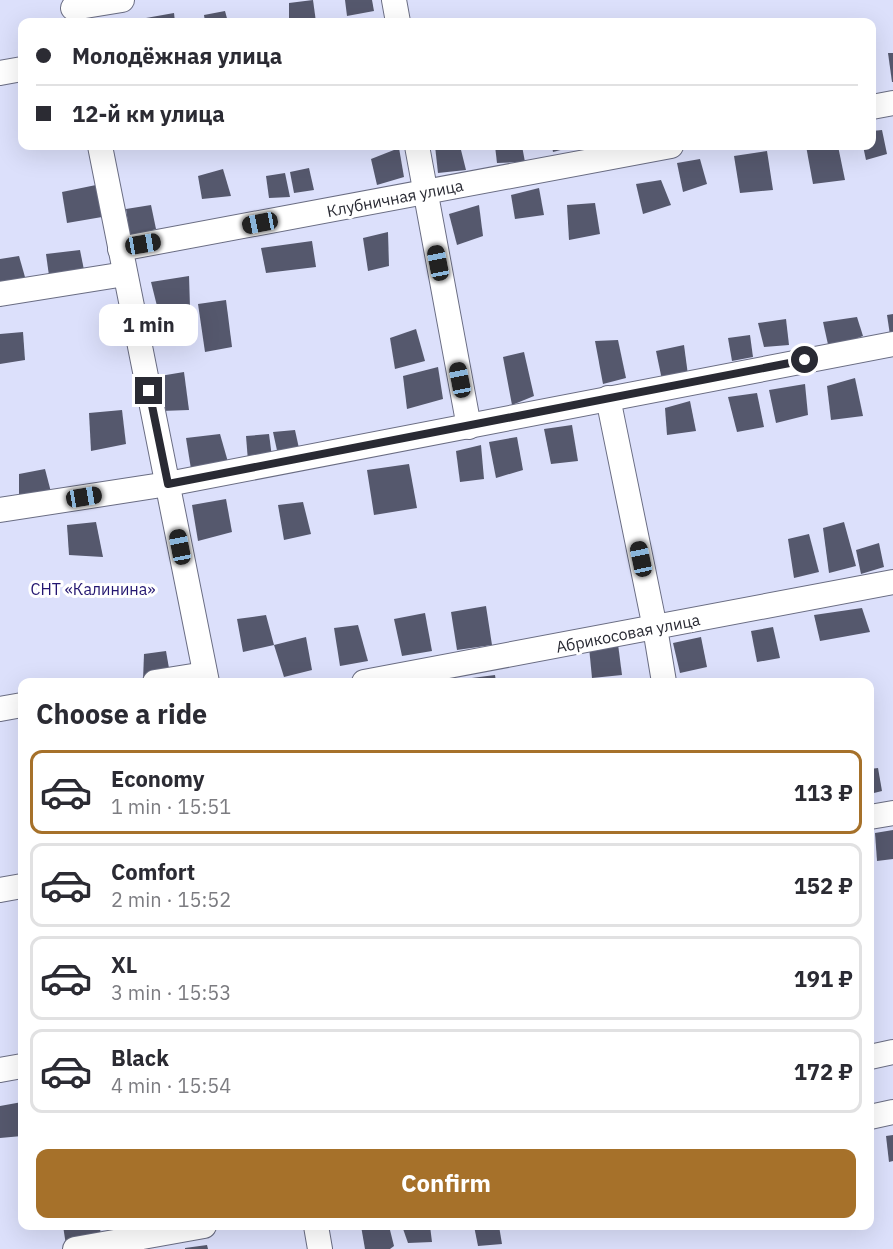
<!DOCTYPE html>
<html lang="en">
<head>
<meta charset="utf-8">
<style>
  :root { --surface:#fff; --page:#f2f2f3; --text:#2b2b33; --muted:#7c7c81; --line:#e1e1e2; --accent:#a6712a }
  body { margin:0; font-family:"IBM Plex Sans",sans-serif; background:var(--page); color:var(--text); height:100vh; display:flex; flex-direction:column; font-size:22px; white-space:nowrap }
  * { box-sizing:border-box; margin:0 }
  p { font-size:20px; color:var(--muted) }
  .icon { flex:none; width:33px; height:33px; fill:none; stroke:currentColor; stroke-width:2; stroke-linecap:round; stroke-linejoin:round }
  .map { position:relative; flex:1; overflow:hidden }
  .sheet { position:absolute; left:18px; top:678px; width:856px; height:552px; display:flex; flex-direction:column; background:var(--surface); border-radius:12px; box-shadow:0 6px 24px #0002 }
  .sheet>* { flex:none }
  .banner { position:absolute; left:18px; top:18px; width:858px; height:132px; border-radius:12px; box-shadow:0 6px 24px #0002; display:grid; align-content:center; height:132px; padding:0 18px; background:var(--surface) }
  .end { position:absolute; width:27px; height:27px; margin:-14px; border:8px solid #292a33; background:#fff; box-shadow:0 0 0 3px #fff }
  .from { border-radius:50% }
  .bubble { position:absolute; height:42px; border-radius:12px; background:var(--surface); box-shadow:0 6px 24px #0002; font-size:20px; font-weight:800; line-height:42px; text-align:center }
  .car { position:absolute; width:18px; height:36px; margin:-18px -9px; border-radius:8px; box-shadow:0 0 4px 2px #0007; background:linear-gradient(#222 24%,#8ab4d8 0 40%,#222 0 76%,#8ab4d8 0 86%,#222 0) }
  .banner b { display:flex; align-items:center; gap:21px; height:57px; font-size:22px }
  .banner b+b { border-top:2px solid var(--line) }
  .banner i { width:15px; height:15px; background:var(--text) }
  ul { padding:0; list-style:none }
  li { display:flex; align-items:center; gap:18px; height:84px; margin:0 12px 9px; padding:0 6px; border:3px solid var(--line); border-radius:12px }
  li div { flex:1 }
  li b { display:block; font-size:22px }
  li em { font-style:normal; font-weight:800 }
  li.on { border-color:var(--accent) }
  li>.icon { width:54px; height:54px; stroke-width:1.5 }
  h2 { padding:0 18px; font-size:27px; line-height:72px }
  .button { display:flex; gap:12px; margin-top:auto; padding:12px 18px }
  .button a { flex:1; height:69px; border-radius:12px; background:var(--accent); color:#fff; font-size:24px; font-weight:800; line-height:69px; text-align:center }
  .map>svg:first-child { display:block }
  .green { fill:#dce0fb; fill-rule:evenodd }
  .building { fill:#55586d }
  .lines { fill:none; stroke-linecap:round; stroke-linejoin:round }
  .minor-casing { stroke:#6a6d83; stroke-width:26 }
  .minor { stroke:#fff; stroke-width:24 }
  .route { stroke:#292a33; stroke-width:8 }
  .labels { text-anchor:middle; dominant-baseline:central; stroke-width:6; stroke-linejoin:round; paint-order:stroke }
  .street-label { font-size:16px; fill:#292a33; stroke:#fff }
  .park-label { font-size:16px; fill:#231670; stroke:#fff }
</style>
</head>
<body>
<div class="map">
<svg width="893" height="1249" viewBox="0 0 893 1249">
  <rect width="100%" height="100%" fill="#eff1fb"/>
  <path class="green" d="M0,0H893V1249H0ZM22,22H872V146H22ZM22,682H870V1226H22Z"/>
  <g class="building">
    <polygon points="313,0 316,22 289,22 289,3"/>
    <polygon points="345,0 372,0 374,11 347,16"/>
    <polygon points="225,11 228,22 205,22 204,15"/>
    <polygon points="174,13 175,22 147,22 146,18"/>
    <polygon points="888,53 893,53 893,82 892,82"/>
    <polygon points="22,90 22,125 21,125 18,91"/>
    <polygon points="882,130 887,154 866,160 863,146 872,146 872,131"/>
    <polygon points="435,146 460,146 466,170 438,173"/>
    <polygon points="495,146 522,146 525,162 497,163"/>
    <polygon points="552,146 576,146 553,152"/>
    <polygon points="806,146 838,146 845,180 813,184"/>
    <polygon points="399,148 404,177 377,185 371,159"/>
    <polygon points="767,151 773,190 740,193 734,156"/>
    <polygon points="700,159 707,184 683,192 677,163"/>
    <polygon points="309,168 314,190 294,193 290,172"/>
    <polygon points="223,169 231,196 202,199 198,176"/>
    <polygon points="285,173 290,197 269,198 266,176"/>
    <polygon points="661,180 671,205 643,214 636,184"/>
    <polygon points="96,185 102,217 67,223 62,192"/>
    <polygon points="539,188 544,215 515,219 511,195"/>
    <polygon points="595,203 600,234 569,240 567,205"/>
    <polygon points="151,205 156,229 130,237 126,209"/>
    <polygon points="479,205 483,236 457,245 449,214"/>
    <polygon points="388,232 389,266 368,271 363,238"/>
    <polygon points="312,241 316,267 266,273 261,248"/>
    <polygon points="80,250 85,275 50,283 46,254"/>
    <polygon points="19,256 27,284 0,288 0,259"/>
    <polygon points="189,276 190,308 159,314 151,282"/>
    <polygon points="226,300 232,347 205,352 198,304"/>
    <polygon points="893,314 893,335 890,335 887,315"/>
    <polygon points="857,317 863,336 829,349 823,322"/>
    <polygon points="786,319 789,345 764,347 758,323"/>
    <polygon points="416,329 425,361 395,369 390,338"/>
    <polygon points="23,332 25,360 0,364 0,334"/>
    <polygon points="750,335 753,357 732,361 728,338"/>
    <polygon points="618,340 626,378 603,384 595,341"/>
    <polygon points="684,345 688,375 662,380 656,351"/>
    <polygon points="524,352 534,396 512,405 503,357"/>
    <polygon points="438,367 443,399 407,409 403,376"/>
    <polygon points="184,372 189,410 161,411 154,377"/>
    <polygon points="855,378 863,416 831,420 827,386"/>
    <polygon points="805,384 808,415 776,423 769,390"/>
    <polygon points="757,393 764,427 737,432 728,397"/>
    <polygon points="690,401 696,431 667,435 665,408"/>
    <polygon points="122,410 126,444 91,451 89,413"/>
    <polygon points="572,425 578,461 551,464 544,429"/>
    <polygon points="295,430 300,453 278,455 273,432"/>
    <polygon points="220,434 228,462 191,469 186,438"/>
    <polygon points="269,434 272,457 248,461 246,436"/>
    <polygon points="517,437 523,470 496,478 489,442"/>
    <polygon points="481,445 484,479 460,482 456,451"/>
    <polygon points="409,464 417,508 374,515 367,470"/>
    <polygon points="45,469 51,492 19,502 19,474"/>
    <polygon points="226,499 232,532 198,541 192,505"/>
    <polygon points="303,502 311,534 284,540 278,505"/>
    <polygon points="96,522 103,557 69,555 67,525"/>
    <polygon points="844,522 856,566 829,573 823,528"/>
    <polygon points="809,534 819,572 794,578 788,539"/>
    <polygon points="879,543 884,567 861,574 856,550"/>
    <polygon points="486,606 492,645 457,650 451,612"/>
    <polygon points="862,608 870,632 820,641 814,615"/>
    <polygon points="425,613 432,651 402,656 394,619"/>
    <polygon points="266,615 274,645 306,637 312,670 284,677 274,645 243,652 237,619"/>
    <polygon points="358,625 368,661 340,666 334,628"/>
    <polygon points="773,627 780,658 757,662 751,631"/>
    <polygon points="701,637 707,667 680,673 673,643"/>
    <polygon points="618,644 622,675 592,678 589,647"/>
    <polygon points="166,651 170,674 143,680 144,654"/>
    <polygon points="495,675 496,682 465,682 464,679"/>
    <polygon points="878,768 882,791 870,794 870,769"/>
    <polygon points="893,830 893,859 877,861 875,833"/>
    <polygon points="22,1102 22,1136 0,1138 0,1106"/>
    <polygon points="893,1135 893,1161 889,1162 886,1136"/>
    <polygon points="63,1226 100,1226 101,1239 66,1245"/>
    <polygon points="361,1226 389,1226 394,1246 390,1249 365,1249"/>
    <polygon points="402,1226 430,1226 432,1242 408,1243"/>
    <polygon points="474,1226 499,1226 502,1244 478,1246"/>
    <polygon points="207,1245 208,1249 185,1249 185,1248"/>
  </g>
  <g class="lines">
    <g class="minor-casing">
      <g id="minor">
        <polyline points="394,0 398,22"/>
        <polyline points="73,8 122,0"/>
        <polyline points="0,73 22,69"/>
        <polyline points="872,107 893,103"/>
        <polyline points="100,146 207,682"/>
        <polyline points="417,146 469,427"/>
        <polyline points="120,249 671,146"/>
        <polyline points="0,294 125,274"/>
        <polyline points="608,398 655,628 664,682"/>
        <polyline points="0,510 168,484 893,344"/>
        <polyline points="155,682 205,674"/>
        <polyline points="364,682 893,582"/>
        <polyline points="0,709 22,705"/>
        <polyline points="870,817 893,813"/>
        <polyline points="0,890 22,886"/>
        <polyline points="870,1057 893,1052"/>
        <polyline points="0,1070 22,1066"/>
        <polyline points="870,1117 893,1112"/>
        <polyline points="316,1226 320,1249"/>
        <polyline points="75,1249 204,1226"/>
      </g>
    </g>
    <use href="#minor" class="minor"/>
  </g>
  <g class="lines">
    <polyline class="route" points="149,391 168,484 805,360"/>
  </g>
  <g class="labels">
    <g class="street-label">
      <text transform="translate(395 198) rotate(-11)">Клубничная улица</text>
      <text transform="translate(628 633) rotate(-11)">Абрикосовая улица</text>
    </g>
    <g class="park-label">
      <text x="93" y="589">СНТ «Калинина»</text>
    </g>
  </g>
</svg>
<i class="end from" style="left:805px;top:360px"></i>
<i class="end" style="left:149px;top:391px"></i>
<div class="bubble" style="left:99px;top:304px;width:99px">1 min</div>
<i class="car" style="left:260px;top:223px;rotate:259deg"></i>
<i class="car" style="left:143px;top:244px;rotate:80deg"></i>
<i class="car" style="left:438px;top:263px;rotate:349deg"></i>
<i class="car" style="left:460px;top:380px;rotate:349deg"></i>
<i class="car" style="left:84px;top:497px;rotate:81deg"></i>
<i class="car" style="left:180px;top:547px;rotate:349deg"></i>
<i class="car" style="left:641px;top:559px;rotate:348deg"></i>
<div class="banner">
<b><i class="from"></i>Молодёжная улица</b>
<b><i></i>12-й км улица</b>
</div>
<section class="sheet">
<h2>Choose a ride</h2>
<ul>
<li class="on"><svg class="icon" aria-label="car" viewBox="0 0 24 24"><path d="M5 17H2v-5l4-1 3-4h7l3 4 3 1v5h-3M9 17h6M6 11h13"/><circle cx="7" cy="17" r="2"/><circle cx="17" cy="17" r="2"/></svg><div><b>Economy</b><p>1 min · 15:51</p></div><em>113 ₽</em></li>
<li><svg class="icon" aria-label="car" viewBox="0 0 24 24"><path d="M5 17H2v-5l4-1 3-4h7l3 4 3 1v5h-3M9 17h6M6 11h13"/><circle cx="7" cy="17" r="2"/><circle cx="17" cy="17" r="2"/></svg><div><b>Comfort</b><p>2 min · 15:52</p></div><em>152 ₽</em></li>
<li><svg class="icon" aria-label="car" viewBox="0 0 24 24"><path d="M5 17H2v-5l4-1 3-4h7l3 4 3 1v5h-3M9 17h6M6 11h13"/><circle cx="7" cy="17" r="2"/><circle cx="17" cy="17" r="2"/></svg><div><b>XL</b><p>3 min · 15:53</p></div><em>191 ₽</em></li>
<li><svg class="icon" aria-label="car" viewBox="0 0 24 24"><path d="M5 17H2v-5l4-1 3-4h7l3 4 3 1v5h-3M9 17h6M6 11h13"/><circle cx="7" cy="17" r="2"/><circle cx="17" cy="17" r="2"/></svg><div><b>Black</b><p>4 min · 15:54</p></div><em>172 ₽</em></li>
</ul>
<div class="button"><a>Confirm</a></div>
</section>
</div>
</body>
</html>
